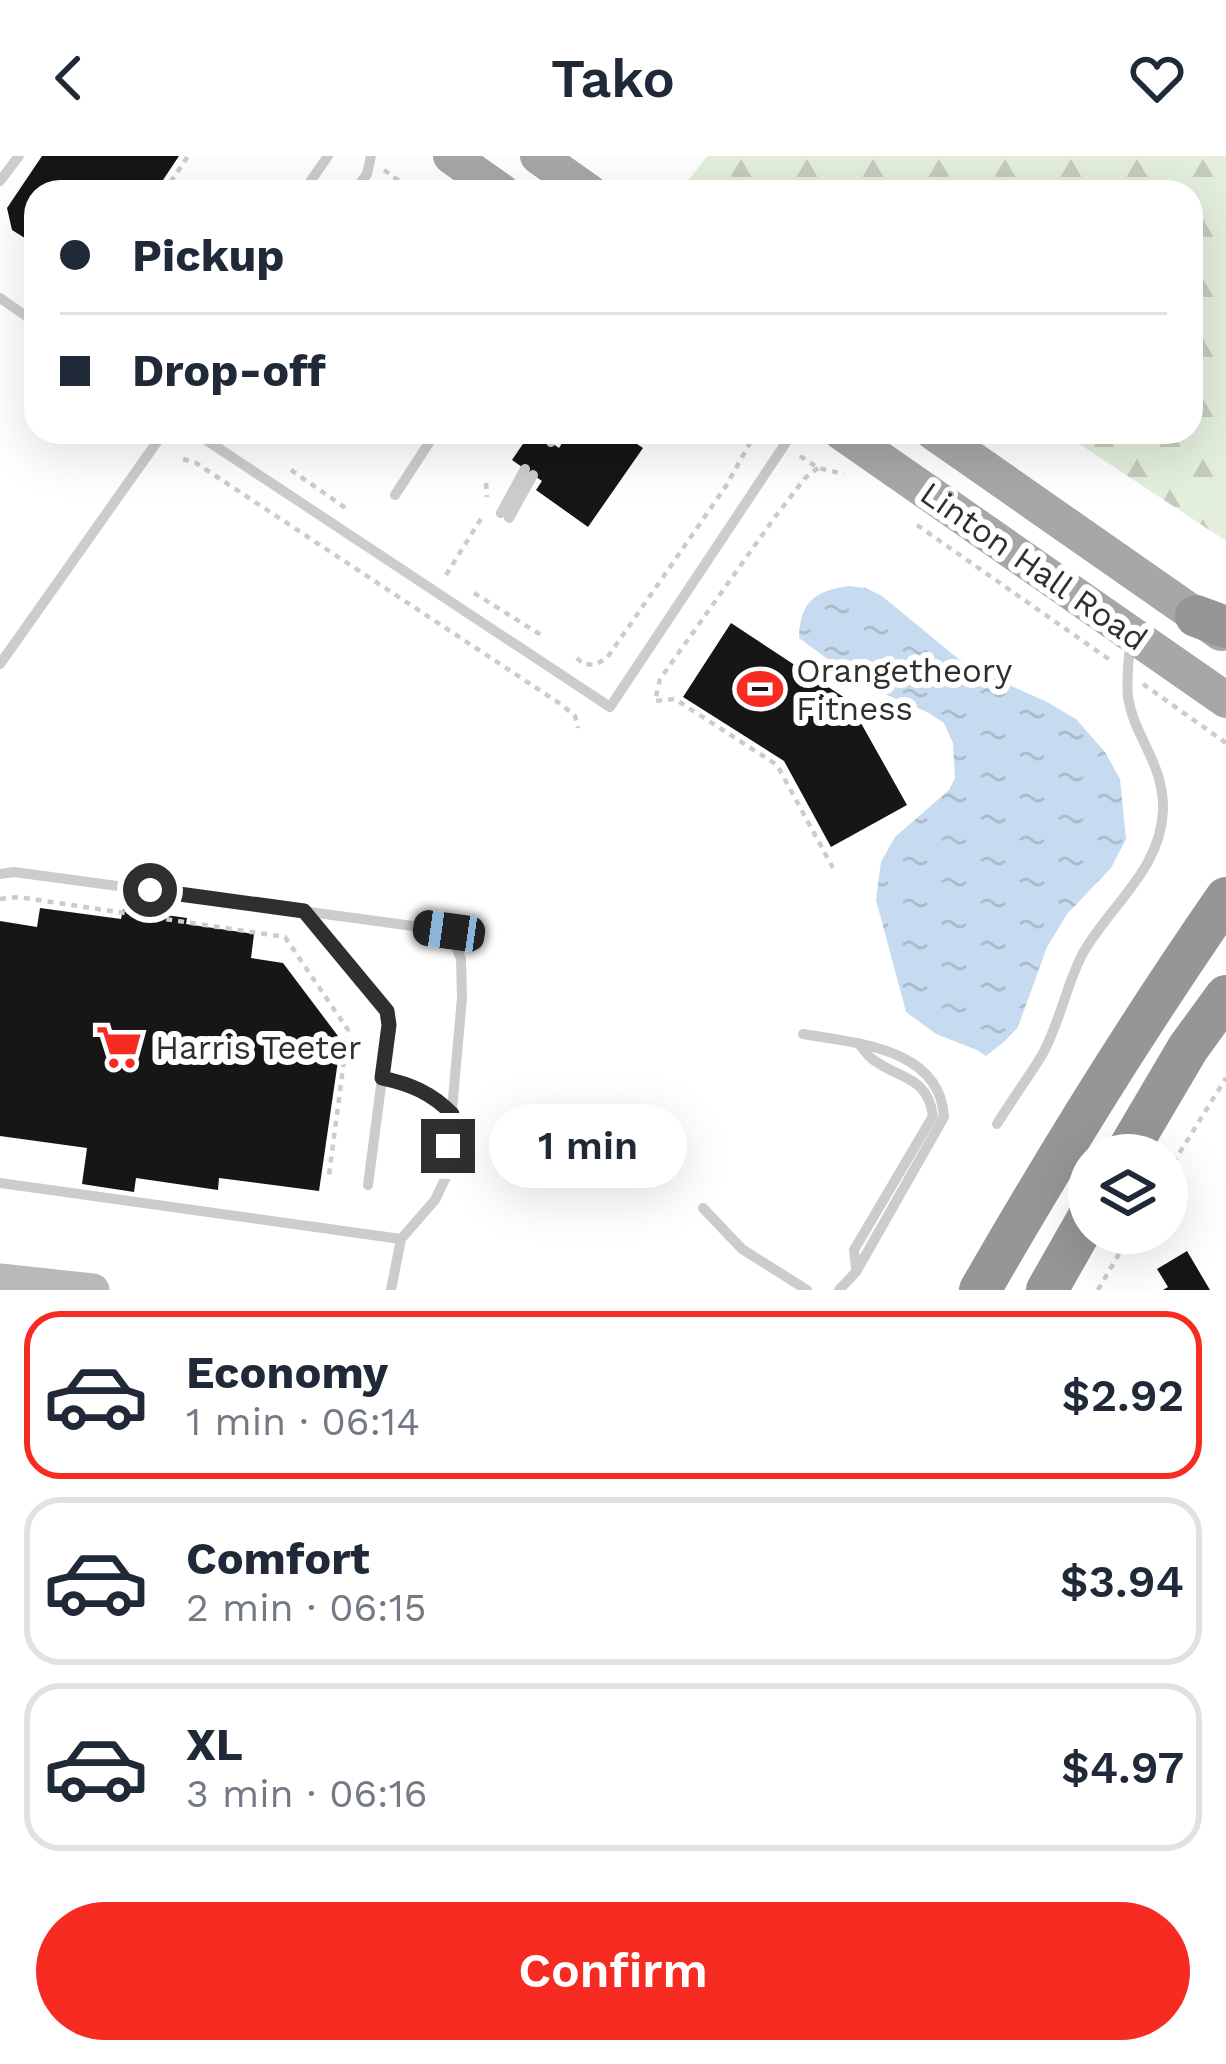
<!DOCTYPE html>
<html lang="en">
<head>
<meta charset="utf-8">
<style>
  :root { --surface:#fff; --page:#f2f2f3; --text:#1f2937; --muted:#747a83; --line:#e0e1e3; --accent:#f62b22 }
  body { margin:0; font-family:"Work Sans",sans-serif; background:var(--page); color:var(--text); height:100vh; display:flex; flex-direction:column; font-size:45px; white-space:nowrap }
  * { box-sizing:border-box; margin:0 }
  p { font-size:39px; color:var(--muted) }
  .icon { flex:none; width:66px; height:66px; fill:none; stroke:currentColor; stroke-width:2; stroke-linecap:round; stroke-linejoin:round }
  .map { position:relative; height:1134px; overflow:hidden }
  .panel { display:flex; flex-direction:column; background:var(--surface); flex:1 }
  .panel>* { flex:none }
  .guide { position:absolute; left:24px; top:24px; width:1179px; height:264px; border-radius:36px; box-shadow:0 12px 48px #0002; display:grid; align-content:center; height:264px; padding:0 36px; background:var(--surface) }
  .fabs { position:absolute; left:1068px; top:978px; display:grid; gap:24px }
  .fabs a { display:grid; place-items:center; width:120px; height:120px; border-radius:50%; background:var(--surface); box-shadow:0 12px 48px #0002; font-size:60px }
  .end { position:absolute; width:54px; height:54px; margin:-27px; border:15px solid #2f2f2f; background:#fff; box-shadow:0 0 0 6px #fff }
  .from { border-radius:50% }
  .bubble { position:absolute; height:84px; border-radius:42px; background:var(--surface); box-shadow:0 12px 48px #0002; font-size:39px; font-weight:600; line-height:84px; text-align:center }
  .car { position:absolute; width:36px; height:72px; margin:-36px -18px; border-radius:15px; box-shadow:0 0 9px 3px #0007; background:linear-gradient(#222 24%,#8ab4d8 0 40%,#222 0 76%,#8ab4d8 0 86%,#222 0) }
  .guide b { display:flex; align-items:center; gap:42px; height:114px; font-size:45px }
  .guide b+b { border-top:3px solid var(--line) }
  .guide i { width:30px; height:30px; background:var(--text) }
  ul { padding:21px 0 0; list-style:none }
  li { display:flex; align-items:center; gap:36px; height:168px; margin:0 24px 18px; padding:0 12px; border:6px solid var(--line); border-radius:36px }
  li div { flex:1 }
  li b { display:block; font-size:45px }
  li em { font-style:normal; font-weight:600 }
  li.on { border-color:var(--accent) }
  li>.icon { width:108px; height:108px; stroke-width:1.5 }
  .primary-button { display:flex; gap:24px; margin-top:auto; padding:24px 36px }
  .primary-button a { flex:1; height:138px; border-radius:72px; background:var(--accent); color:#fff; font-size:48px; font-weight:600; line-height:138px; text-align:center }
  header { display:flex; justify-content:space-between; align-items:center; height:156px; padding:0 36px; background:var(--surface); font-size:54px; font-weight:600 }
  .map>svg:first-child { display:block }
  .forest { fill:url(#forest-firs) }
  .water { fill:url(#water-ripples) }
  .building { fill:#161616 }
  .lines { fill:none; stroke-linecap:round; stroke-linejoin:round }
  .path { stroke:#ccc; stroke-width:4.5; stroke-dasharray:6 6; stroke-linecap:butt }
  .lane { stroke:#ccc; stroke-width:10 }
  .secondary { stroke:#b9b9b9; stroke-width:33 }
  .primary { stroke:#a7a7a7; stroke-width:36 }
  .highway { stroke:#969696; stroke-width:42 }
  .route { stroke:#2f2f2f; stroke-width:15 }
  .labels { text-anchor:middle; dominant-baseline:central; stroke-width:12; stroke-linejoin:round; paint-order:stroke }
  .street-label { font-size:33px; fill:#2f2f2f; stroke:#fff }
  .poi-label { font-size:33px; fill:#2f2f2f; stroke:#fff; text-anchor:start }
</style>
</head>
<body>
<header><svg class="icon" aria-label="back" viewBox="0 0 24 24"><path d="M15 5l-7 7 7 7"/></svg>Tako<svg class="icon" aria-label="heart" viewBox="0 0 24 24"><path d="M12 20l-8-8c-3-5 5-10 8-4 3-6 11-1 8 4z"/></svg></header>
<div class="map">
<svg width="1226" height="1134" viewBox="0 0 1226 1134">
  <defs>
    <pattern id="forest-firs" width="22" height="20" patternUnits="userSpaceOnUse" patternTransform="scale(3)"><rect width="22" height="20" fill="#e3eedc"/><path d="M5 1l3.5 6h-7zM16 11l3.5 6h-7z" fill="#c3ccbd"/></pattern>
    <pattern id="water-ripples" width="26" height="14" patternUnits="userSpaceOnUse" patternTransform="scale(3)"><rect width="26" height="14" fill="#c6dbef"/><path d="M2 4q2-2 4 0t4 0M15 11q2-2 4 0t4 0" fill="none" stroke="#aabccd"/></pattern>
  </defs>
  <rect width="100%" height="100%" fill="#fff"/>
  <polygon class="forest" points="707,0 1226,0 1226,385 1061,276 1191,276 1191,36 696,36 685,29"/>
  <path class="water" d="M849,430L866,432L882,440L967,510L1047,546L1076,563L1105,596L1120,623L1126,683L1111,712L1067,758L1047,791L1018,871L1005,885L986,900L977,894L936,878L906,856L876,744L881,706L895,681L949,634L955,622L953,587L944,567L927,556L863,529L799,482C800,446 814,435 849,430Z"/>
  <g class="building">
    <polygon points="42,0 179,0 155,36 36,36 36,89 12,74 7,52"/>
    <polygon points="531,276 536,276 559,292 569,276 619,276 643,292 588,371 536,334 542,325 512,304"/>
    <polygon points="731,467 848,544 907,649 831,691 784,605 683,541"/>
    <polygon points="40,752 121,763 123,753 187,762 186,768 254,778 251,802 283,807 341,884 319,1035 219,1022 218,1034 136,1022 134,1036 82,1028 87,992 0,980 0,765 37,771"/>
    <polygon points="1187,1095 1210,1134 1163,1134 1168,1131 1157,1113"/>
  </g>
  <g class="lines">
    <g class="path">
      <polyline points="384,14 409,32"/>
      <polyline points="171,25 185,36"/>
      <polyline points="164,36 188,0"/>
      <polyline points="398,36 413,31 438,36"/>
      <polyline points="235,276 254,287"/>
      <polyline points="800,300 818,312 844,318"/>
      <polyline points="183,303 196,307 562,549 575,560 578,572"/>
      <polyline points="818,312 805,322 775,361 660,523 655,545 675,543 777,609 833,712"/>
      <polyline points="291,314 347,353"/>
      <polyline points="486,327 487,341"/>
      <polyline points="917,369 1110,504"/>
      <polyline points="446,419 484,358"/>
      <polyline points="474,437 541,479"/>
      <polyline points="577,502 583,508 595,509 607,502 726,330 756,276"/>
      <polyline points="1143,528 1226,587"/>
      <polyline points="0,743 18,741 285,781 348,874 329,1019"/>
      <polyline points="1167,1017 1226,922"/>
      <polyline points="1098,1134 1131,1077"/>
    </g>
    <g class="lane">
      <polyline points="0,25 19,0"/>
      <polyline points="303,36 328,0"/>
      <polyline points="354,36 367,18 371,0"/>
      <polyline points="0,142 36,167"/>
      <polyline points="194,276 610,551 793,276"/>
      <polyline points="551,286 559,276"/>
      <polyline points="395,339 436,276"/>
      <polyline points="501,357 525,313"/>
      <polyline points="509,362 533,319"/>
      <polyline points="0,508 164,276"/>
      <polyline points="0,718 14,716 450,775 461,803 462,842 446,1021 435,1044 401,1083 391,1134"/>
      <polyline points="304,755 387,855 389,869 368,1029"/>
      <path d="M803,878C856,887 940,892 944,961L856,1116L839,1134"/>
      <path d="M382,922C410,929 432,937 451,958"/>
      <path d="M997,968C1011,945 1028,922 1042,899C1060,867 1066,829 1083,797C1110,749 1161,714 1163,654C1164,607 1134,581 1128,541C1126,524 1129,504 1130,486"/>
      <polyline points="0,1027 401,1083"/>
      <polyline points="703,1052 742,1093 807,1134"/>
      <path d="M856,1112L854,1094L933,960C927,918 898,924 871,902C870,902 859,888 858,887"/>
    </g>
    <polyline class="secondary" points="0,1124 93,1134"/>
    <g class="primary">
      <polyline points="451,0 502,36"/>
      <polyline points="538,0 589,36"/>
      <polyline points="841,276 1226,544"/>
      <polyline points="933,276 1221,477"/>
    </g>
    <g class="highway">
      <polyline points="1196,460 1226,471"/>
      <polyline points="1125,999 1188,892 1226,840"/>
      <path d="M980,1134C1057,1000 1138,869 1226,742"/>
      <polyline points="1047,1134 1089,1060"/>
    </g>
  </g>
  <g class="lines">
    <path class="route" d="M150,734L304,755L387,855L389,869L382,922C410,928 432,937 452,958L448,990"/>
  </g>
  <defs>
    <g id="stadium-bare" transform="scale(3.6)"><path d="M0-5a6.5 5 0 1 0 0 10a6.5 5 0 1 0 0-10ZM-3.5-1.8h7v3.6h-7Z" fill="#f62b22" stroke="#fff" stroke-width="2.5" paint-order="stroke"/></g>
    <g id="supermarket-bare" transform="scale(3.6)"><path d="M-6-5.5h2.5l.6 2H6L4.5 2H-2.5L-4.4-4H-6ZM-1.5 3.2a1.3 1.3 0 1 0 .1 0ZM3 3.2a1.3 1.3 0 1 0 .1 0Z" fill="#f62b22" stroke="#fff" stroke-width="2.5" paint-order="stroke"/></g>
  </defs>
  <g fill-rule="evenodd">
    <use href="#stadium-bare" x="760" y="533"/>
    <use href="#supermarket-bare" x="119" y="891"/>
  </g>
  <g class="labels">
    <g class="street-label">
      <text transform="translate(1034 410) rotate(35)">Linton Hall Road</text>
    </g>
    <g class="poi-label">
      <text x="796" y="514">Orangetheory<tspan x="796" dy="38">Fitness</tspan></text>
      <text x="155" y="891">Harris Teeter</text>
    </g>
  </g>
</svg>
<div class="fabs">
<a><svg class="icon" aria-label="layers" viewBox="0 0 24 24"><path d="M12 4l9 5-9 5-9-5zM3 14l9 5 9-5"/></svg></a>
</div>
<i class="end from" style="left:150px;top:734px"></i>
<i class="end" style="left:448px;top:990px"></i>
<div class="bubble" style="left:489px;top:948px;width:198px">1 min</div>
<i class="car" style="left:449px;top:775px;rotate:278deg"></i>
<div class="guide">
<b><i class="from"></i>Pickup</b>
<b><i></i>Drop-off</b>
</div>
</div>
<section class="panel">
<ul>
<li class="on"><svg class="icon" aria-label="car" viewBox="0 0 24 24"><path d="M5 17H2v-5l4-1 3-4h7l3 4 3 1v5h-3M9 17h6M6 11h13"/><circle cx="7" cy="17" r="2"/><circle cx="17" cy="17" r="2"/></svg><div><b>Economy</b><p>1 min · 06:14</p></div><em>$2.92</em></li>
<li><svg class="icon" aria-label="car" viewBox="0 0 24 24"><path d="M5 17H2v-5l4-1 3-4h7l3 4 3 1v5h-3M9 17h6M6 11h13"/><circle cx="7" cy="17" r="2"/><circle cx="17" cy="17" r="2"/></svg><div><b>Comfort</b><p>2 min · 06:15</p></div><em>$3.94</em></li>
<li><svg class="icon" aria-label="car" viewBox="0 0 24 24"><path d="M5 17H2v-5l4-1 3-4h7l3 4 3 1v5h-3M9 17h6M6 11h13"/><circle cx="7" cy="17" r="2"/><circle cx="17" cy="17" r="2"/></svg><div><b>XL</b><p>3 min · 06:16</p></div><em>$4.97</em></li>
</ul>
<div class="primary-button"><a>Confirm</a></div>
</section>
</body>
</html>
